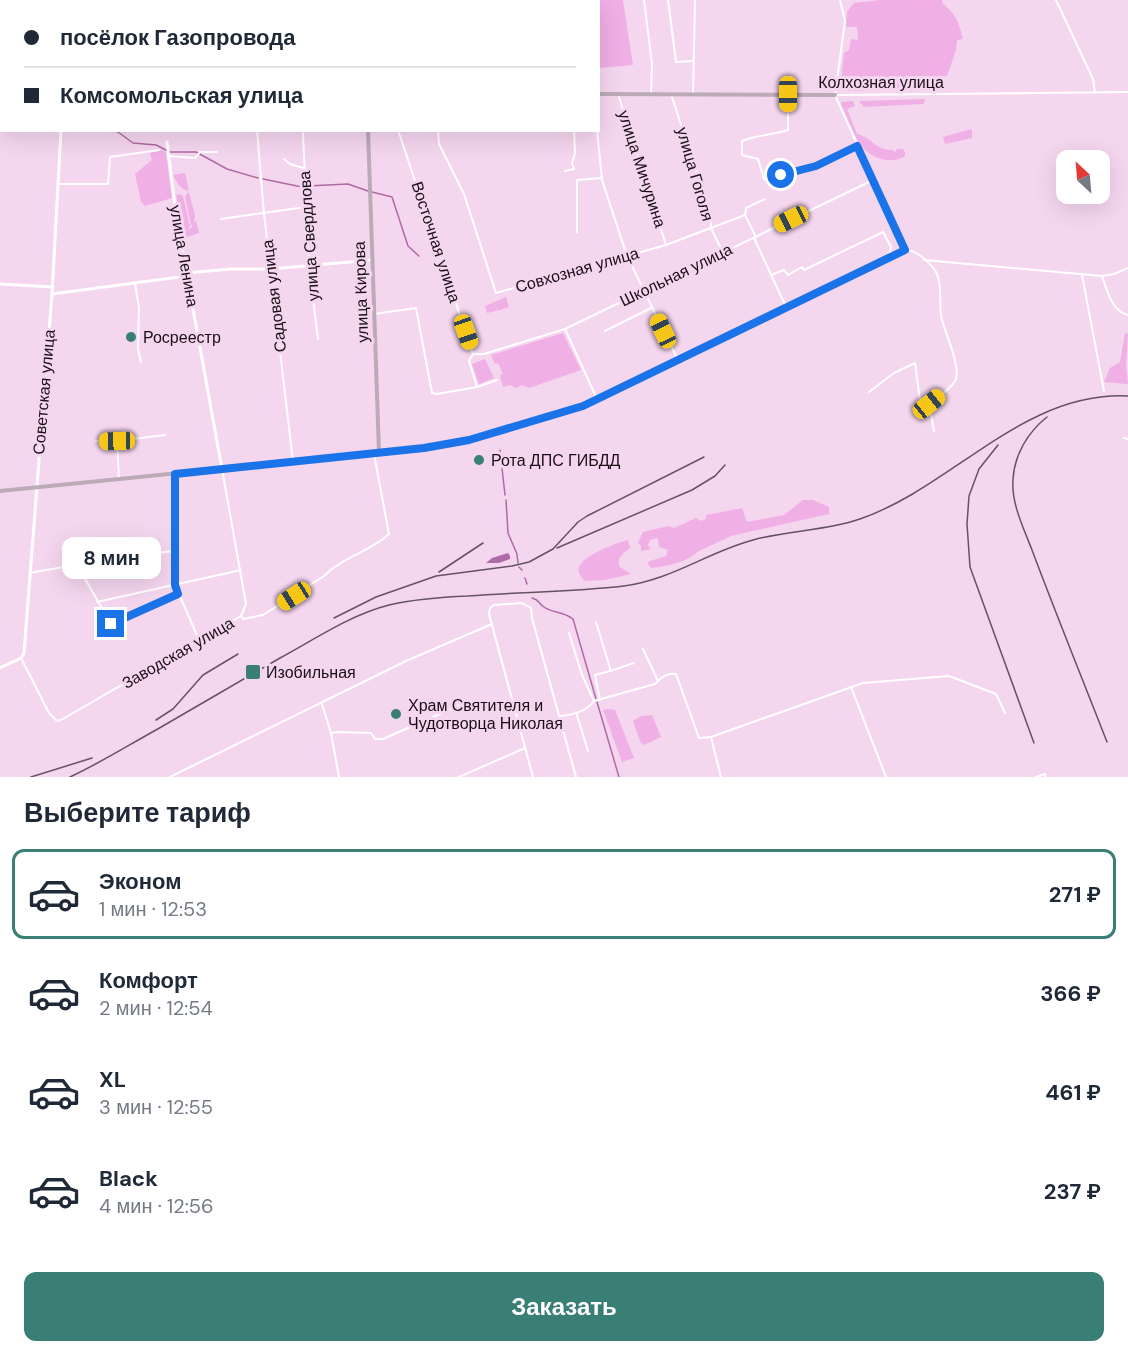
<!DOCTYPE html>
<html lang="ru">
<head>
<meta charset="utf-8">
<style>
  :root { --surface:#fff; --page:#f2f2f3; --text:#1f2937; --muted:#747a83; --line:#e0e1e3; --accent:#3a7f75 }
  body { margin:0; font-family:"DM Sans",sans-serif; background:var(--page); color:var(--text); height:100vh; display:flex; flex-direction:column; font-size:22px; white-space:nowrap }
  * { box-sizing:border-box; margin:0 }
  p { font-size:20px; color:var(--muted) }
  .icon { flex:none; width:33px; height:33px; fill:none; stroke:currentColor; stroke-width:2; stroke-linecap:round; stroke-linejoin:round }
  .map { position:relative; height:777px; overflow:hidden }
  .drawer { display:flex; flex-direction:column; background:var(--surface); flex:1 }
  .drawer>* { flex:none }
  .hud { position:absolute; left:0px; top:0px; width:600px; height:132px; box-shadow:0 6px 24px #0002; display:grid; align-content:center; height:132px; padding:0 24px; background:var(--surface) }
  .needle { width:39px; rotate:334deg }
  .buttons { position:absolute; left:1056px; top:150px; display:grid; gap:12px }
  .buttons a { display:grid; place-items:center; width:54px; height:54px; border-radius:12px; background:var(--surface); box-shadow:0 6px 24px #0002; font-size:30px }
  .end { position:absolute; width:27px; height:27px; margin:-14px; border:8px solid #1a73e8; background:#fff; box-shadow:0 0 0 3px #fff }
  .from { border-radius:50% }
  .bubble { position:absolute; height:42px; border-radius:12px; background:var(--surface); box-shadow:0 6px 24px #0002; font-size:20px; font-weight:700; line-height:42px; text-align:center }
  .car { position:absolute; width:18px; height:36px; margin:-18px -9px; border-radius:8px; box-shadow:0 0 4px 2px #0007; background:linear-gradient(#f5c518 24%,#345 0 40%,#f5c518 0 76%,#345 0 86%,#f5c518 0) }
  .hud b { display:flex; align-items:center; gap:21px; height:57px; font-size:22px }
  .hud b+b { border-top:2px solid var(--line) }
  .hud i { width:15px; height:15px; background:var(--text) }
  ul { padding:0; list-style:none }
  li { display:flex; align-items:center; gap:18px; height:90px; margin:0 12px 9px; padding:0 12px; border:3px solid transparent; border-radius:12px }
  li div { flex:1 }
  li b { display:block; font-size:22px }
  li em { font-style:normal; font-weight:700 }
  li.on { border-color:var(--accent) }
  li>.icon { width:54px; height:54px; stroke-width:1.5 }
  h2 { padding:0 24px; font-size:27px; line-height:72px }
  .primary-button { display:flex; gap:12px; margin-top:auto; padding:12px 24px }
  .primary-button a { flex:1; height:69px; border-radius:12px; background:var(--accent); color:#fff; font-size:24px; font-weight:700; line-height:69px; text-align:center }
  .map>svg:first-child { display:block }
  .green { fill:#f0afe5 }
  .water { fill:#b06aa5 }
  .lines { fill:none; stroke-linecap:round; stroke-linejoin:round }
  .stream { stroke:#b06aa5; stroke-width:1.5 }
  .minor { stroke:#fff; stroke-width:2 }
  .tertiary { stroke:#fff; stroke-width:3 }
  .secondary { stroke:#baabb7; stroke-width:4 }
  .rail { stroke:#645361; stroke-width:1.5 }
  .route { stroke:#1a73e8; stroke-width:8 }
  .poi-dot { fill:#3a7f75; stroke:#f5d6ef; stroke-width:2 }
  .labels { text-anchor:middle; dominant-baseline:central; stroke-width:6; stroke-linejoin:round; paint-order:stroke }
  .street-label { font-size:16px; fill:#190f17; stroke:#f5d6ef }
  .poi-label { font-size:16px; fill:#190f17; stroke:#f5d6ef; text-anchor:start }
</style>
</head>
<body>
<div class="map">
<svg width="1128" height="777" viewBox="0 0 1128 777">
  <rect width="100%" height="100%" fill="#f5d6ef"/>
  <g class="green">
    <polygon points="550,0 623,0 633,65 599,68 598,2"/>
    <path d="M880,0H942L943,4C956,14 959,23 963,39L957,40L956,50L947,76L917,77L921,80V87L917,90L842,91L840,89L844,53L849,50L851,39L858,40L857,27H846L847,12L854,3Z"/>
    <polygon points="925,99 924,104 864,107 859,101"/>
    <path d="M853,101L855,106L847,109L857,134C874,138 872,149 893,150L895,152L897,149H903L905,152V156C891,166 868,157 859,143C852,131 847,117 841,104V102Z"/>
    <polygon points="972,129 972,138 945,144 943,137"/>
    <polygon points="163,150 166,153 172,198 145,206 141,202 135,174 152,160 150,153"/>
    <path d="M185,173L189,191C181,190 177,183 173,175Z"/>
    <polygon points="189,192 195,216 194,222 196,221 199,233 184,238 176,195 180,194 183,196 190,226 188,229 190,229 193,226 191,225 185,196"/>
    <polygon points="506,297 509,307 497,311 496,307 496,311 487,313 485,306"/>
    <polygon points="563,333 581,370 529,388 522,385 516,388 510,385 503,387 500,375 503,374 498,363 495,364 491,355"/>
    <polygon points="1125,333 1128,334 1126,365 1128,384 1104,382 1110,368 1120,362"/>
    <polygon points="485,359 494,378 479,384 472,364"/>
    <path d="M803,500H813L829,507V514L731,536L697,552C687,563 665,566 651,568L647,562L666,556L668,550L659,547L658,538L650,540L648,545L651,549L641,551V546L638,543L643,532L668,526L674,528L696,518L701,521L706,519V515L742,508L747,522L784,515Z"/>
    <path d="M628,540L630,548C622,555 616,557 620,567L631,574L605,580L584,581C583,578 580,576 579,573C573,558 617,543 628,540Z"/>
    <polygon points="607,709 615,710 634,758 622,762 603,710"/>
    <polygon points="652,715 661,737 644,745 641,743 633,721 641,716"/>
  </g>
  <polygon class="water" points="508,553 510,556 510,559 499,563 486,563 492,558"/>
  <g class="lines">
    <g class="stream">
      <polyline points="112,130 118,132 133,143 156,145 170,152 196,152 227,169 258,178"/>
      <polyline points="263,179 302,187"/>
      <polyline points="307,186 348,184 368,191"/>
      <polyline points="372,192 392,197 408,246 419,256"/>
      <polyline points="500,450 505,495"/>
      <polyline points="506,500 508,533 517,554 518,563"/>
      <polyline points="519,567 522,570"/>
      <polyline points="525,578 527,584"/>
      <path d="M532,598C540,600 538,603 544,607C552,613 563,611 573,619L596,699"/>
      <polyline points="597,702 619,777"/>
    </g>
    <g class="minor">
      <polyline points="284,0 284,2"/>
      <polyline points="404,0 404,2"/>
      <polyline points="438,0 438,2"/>
      <polyline points="545,0 546,2"/>
      <polyline points="644,0 652,64 651,93"/>
      <polyline points="668,0 676,62 693,61"/>
      <polyline points="1056,0 1093,79 1095,93"/>
      <polyline points="11,2 11,0"/>
      <polyline points="246,2 246,0"/>
      <polyline points="314,2 314,0"/>
      <polyline points="1,79 2,70"/>
      <polyline points="618,94 666,245"/>
      <polyline points="671,94 711,215 711,228 723,253"/>
      <polyline points="693,94 695,0"/>
      <path d="M788,94V130C773,135 757,135 742,141V155L758,159L764,179L816,166L857,146"/>
      <path d="M835,95L905,250C916,249 933,265 937,274C943,288 938,306 942,320C946,335 960,365 956,379C952,389 937,397 929,403L934,431"/>
      <polyline points="835,95 1128,92"/>
      <polyline points="835,95 845,21 840,0"/>
      <polyline points="0,106 2,107"/>
      <polyline points="257,130 264,214 293,462"/>
      <polyline points="398,130 473,354 469,361 477,387"/>
      <polyline points="438,130 439,144 464,194 496,293 666,245 745,215 746,208 765,199"/>
      <polyline points="597,130 602,180 627,256 678,360"/>
      <polyline points="303,133 309,266 318,339"/>
      <polyline points="168,156 195,158 200,152 217,152"/>
      <polyline points="284,159 290,164 303,168"/>
      <polyline points="565,171 574,169 572,163 575,153 574,130"/>
      <polyline points="58,184 108,184 110,157 159,150"/>
      <polyline points="745,215 756,237"/>
      <polyline points="221,219 306,207"/>
      <polyline points="577,232 577,180 602,178"/>
      <polyline points="754,238 787,309"/>
      <polyline points="924,260 1102,276 1114,274 1128,268"/>
      <polyline points="771,275 784,270 788,275 802,267 804,270 883,232 891,247 889,259"/>
      <polyline points="1082,275 1104,391"/>
      <path d="M1102,276C1107,290 1112,312 1128,315"/>
      <polyline points="135,283 139,308 138,349 141,362"/>
      <polyline points="374,314 416,308 432,393 437,394 477,387 497,380"/>
      <polyline points="565,329 597,399"/>
      <polyline points="605,331 651,308"/>
      <polyline points="473,354 484,354 565,329 873,180"/>
      <polyline points="869,392 894,373 915,363 920,400 929,405"/>
      <polyline points="1124,438 1128,439"/>
      <polyline points="96,441 117,441 165,435"/>
      <polyline points="117,441 119,479"/>
      <polyline points="222,469 246,604 241,616"/>
      <polyline points="175,474 175,585 199,640"/>
      <polyline points="77,565 111,624 177,595"/>
      <polyline points="29,573 128,556 175,551"/>
      <polyline points="97,602 241,570"/>
      <path d="M241,616L243,619L263,615L324,576C342,557 370,552 389,534L374,454"/>
      <polyline points="596,622 610,668 610,671 595,675 600,700"/>
      <polyline points="569,633 582,675 594,701"/>
      <polyline points="21,658 49,713 57,721 61,720 241,616"/>
      <polyline points="610,671 634,663"/>
      <path d="M658,681C663,676 668,673 676,674L699,738L711,737"/>
      <polyline points="851,687 886,777"/>
      <polyline points="322,704 331,733 339,777"/>
      <polyline points="576,712 588,751"/>
      <path d="M560,716C573,715 586,712 594,701L655,684L658,681L643,649"/>
      <polyline points="331,733 339,732 371,733 375,739 383,739 469,701"/>
      <polyline points="170,777 406,661 492,624"/>
      <polyline points="459,777 525,748"/>
      <polyline points="533,777 489,614 490,608 494,605 522,603 531,608 532,618 576,777"/>
      <polyline points="721,777 711,737 863,683 949,676 996,694 1005,713"/>
      <polyline points="1036,777 1045,774 1046,777"/>
    </g>
    <g class="tertiary">
      <polyline points="64,2 64,0"/>
      <polyline points="167,142 176,215 222,469"/>
      <polyline points="187,273 230,269 271,269 372,260"/>
      <polyline points="0,284 53,287"/>
      <polyline points="52,294 187,276"/>
      <polyline points="379,453 469,440 583,406 905,250"/>
      <polyline points="0,668 21,658 24,653 52,294 61,130"/>
    </g>
    <g class="secondary">
      <polyline points="363,0 363,2"/>
      <polyline points="0,79 2,79"/>
      <polyline points="598,94 835,95"/>
      <polyline points="0,491 379,453 368,130"/>
    </g>
    <g class="rail">
      <path d="M1047,417C1028,432 1014,455 1013,480C1011,503 1024,529 1032,550C1056,614 1082,678 1107,742"/>
      <polyline points="998,445 979,469 969,496 967,524 970,567 1034,743"/>
      <polyline points="557,548 692,490 715,476 725,465"/>
      <polyline points="439,572 483,543"/>
      <polyline points="334,618 376,597 436,576 512,566 529,562 553,549 578,522 587,516 704,457"/>
      <polyline points="156,720 173,709 203,675 238,654"/>
      <polyline points="31,777 92,758"/>
      <path d="M70,777C100,763 127,746 156,730C197,706 239,682 280,658C315,639 350,615 389,605C415,599 442,597 468,596C520,592 572,592 624,586C671,580 708,552 753,540C788,530 826,531 860,519C953,487 1023,391 1128,396"/>
    </g>
  </g>
  <g class="lines">
    <polyline class="route" points="111,624 178,594 175,585 175,474 424,448 469,440 583,406 905,250 857,146 816,166 781,175"/>
  </g>
  <g class="poi-dot">
    <circle cx="131" cy="337" r="6"/>
    <circle cx="479" cy="460" r="6"/>
    <rect x="245" y="664" width="16" height="16" rx="3"/>
    <circle cx="396" cy="714" r="6"/>
  </g>
  <g class="labels">
    <g class="street-label">
      <text x="881" y="82">Колхозная улица</text>
      <text transform="translate(642 169) rotate(72)">улица Мичурина</text>
      <text transform="translate(695 174) rotate(74)">улица Гоголя</text>
      <text transform="translate(309 236) rotate(-94)">улица Свердлова</text>
      <text transform="translate(436 242) rotate(72)">Восточная улица</text>
      <text transform="translate(184 256) rotate(80)">улица Ленина</text>
      <text transform="translate(577 270) rotate(-16)">Совхозная улица</text>
      <text transform="translate(676 275) rotate(-26)">Школьная улица</text>
      <text transform="translate(361 292) rotate(-92)">улица Кирова</text>
      <text transform="translate(274 296) rotate(-97)">Садовая улица</text>
      <text transform="translate(44 392) rotate(-85)">Советская улица</text>
      <text transform="translate(178 653) rotate(-30)">Заводская улица</text>
    </g>
    <g class="poi-label">
      <text x="143" y="337">Росреестр</text>
      <text x="491" y="460">Рота ДПС ГИБДД</text>
      <text x="266" y="672">Изобильная</text>
      <text x="408" y="705">Храм Святителя и<tspan x="408" dy="18">Чудотворца Николая</tspan></text>
    </g>
  </g>
</svg>
<div class="buttons">
<a><svg class="needle" viewBox="-14 -14 28 28"><path d="M0-13l5 13h-10z" fill="#e53935"/><path d="M0 13l5-13h-10z" fill="#747a83"/></svg></a>
</div>
<i class="end from" style="left:781px;top:175px"></i>
<i class="end" style="left:111px;top:624px"></i>
<div class="bubble" style="left:62px;top:537px;width:99px">8 мин</div>
<i class="car" style="left:788px;top:94px;rotate:180deg"></i>
<i class="car" style="left:791px;top:219px;rotate:244deg"></i>
<i class="car" style="left:663px;top:331px;rotate:335deg"></i>
<i class="car" style="left:466px;top:332px;rotate:161deg"></i>
<i class="car" style="left:929px;top:404px;rotate:51deg"></i>
<i class="car" style="left:117px;top:441px;rotate:269deg"></i>
<i class="car" style="left:294px;top:596px;rotate:238deg"></i>
<div class="hud">
<b><i class="from"></i>посёлок Газопровода</b>
<b><i></i>Комсомольская улица</b>
</div>
</div>
<section class="drawer">
<h2>Выберите тариф</h2>
<ul>
<li class="on"><svg class="icon" aria-label="car" viewBox="0 0 24 24"><path d="M5 17H2v-5l4-1 3-4h7l3 4 3 1v5h-3M9 17h6M6 11h13"/><circle cx="7" cy="17" r="2"/><circle cx="17" cy="17" r="2"/></svg><div><b>Эконом</b><p>1 мин · 12:53</p></div><em>271 ₽</em></li>
<li><svg class="icon" aria-label="car" viewBox="0 0 24 24"><path d="M5 17H2v-5l4-1 3-4h7l3 4 3 1v5h-3M9 17h6M6 11h13"/><circle cx="7" cy="17" r="2"/><circle cx="17" cy="17" r="2"/></svg><div><b>Комфорт</b><p>2 мин · 12:54</p></div><em>366 ₽</em></li>
<li><svg class="icon" aria-label="car" viewBox="0 0 24 24"><path d="M5 17H2v-5l4-1 3-4h7l3 4 3 1v5h-3M9 17h6M6 11h13"/><circle cx="7" cy="17" r="2"/><circle cx="17" cy="17" r="2"/></svg><div><b>XL</b><p>3 мин · 12:55</p></div><em>461 ₽</em></li>
<li><svg class="icon" aria-label="car" viewBox="0 0 24 24"><path d="M5 17H2v-5l4-1 3-4h7l3 4 3 1v5h-3M9 17h6M6 11h13"/><circle cx="7" cy="17" r="2"/><circle cx="17" cy="17" r="2"/></svg><div><b>Black</b><p>4 мин · 12:56</p></div><em>237 ₽</em></li>
</ul>
<div class="primary-button"><a>Заказать</a></div>
</section>
</body>
</html>
